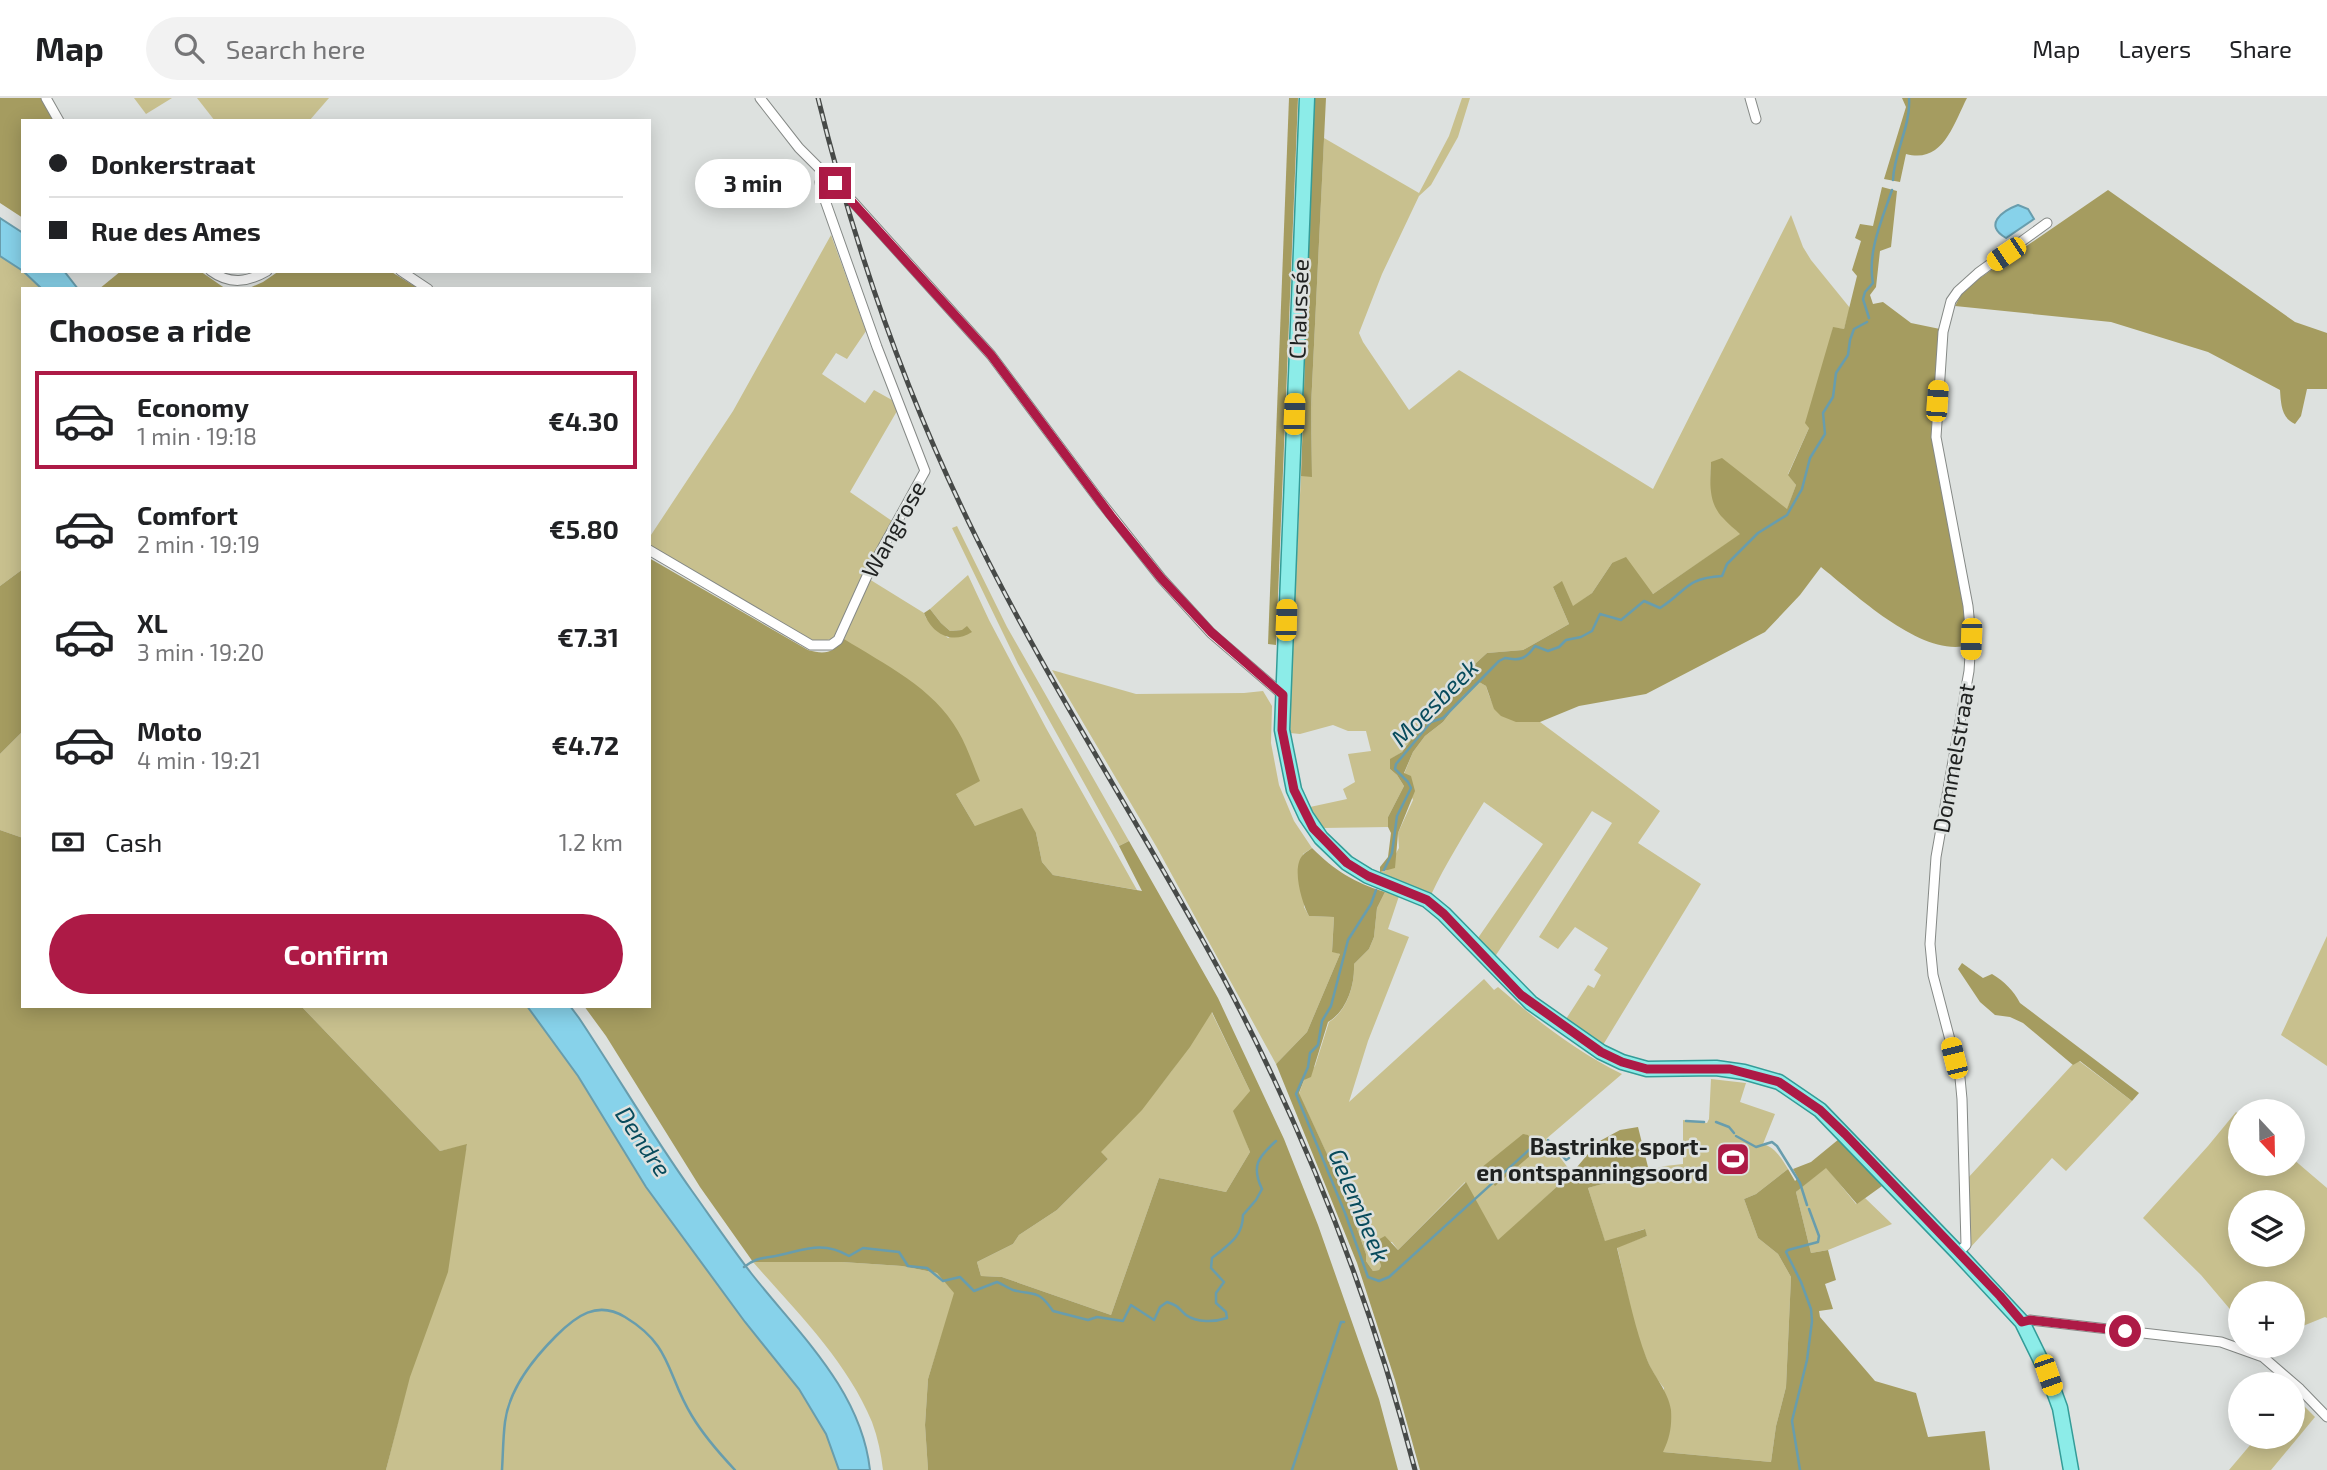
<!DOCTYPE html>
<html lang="en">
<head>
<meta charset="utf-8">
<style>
  :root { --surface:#fff; --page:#f2f2f2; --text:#202124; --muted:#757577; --line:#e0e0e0; --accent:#ad1a46 }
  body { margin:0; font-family:"Exo 2",sans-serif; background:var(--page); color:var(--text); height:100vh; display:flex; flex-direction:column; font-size:26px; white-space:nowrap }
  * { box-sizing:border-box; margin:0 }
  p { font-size:23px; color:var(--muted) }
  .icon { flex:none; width:38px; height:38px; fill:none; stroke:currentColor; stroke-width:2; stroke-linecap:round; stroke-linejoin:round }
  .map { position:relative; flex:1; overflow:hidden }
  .side { position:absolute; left:21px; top:189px; width:630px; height:721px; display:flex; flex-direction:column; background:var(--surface); border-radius:0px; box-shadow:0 4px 18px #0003 }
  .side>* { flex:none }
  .banner { position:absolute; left:21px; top:21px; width:630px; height:154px; border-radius:0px; box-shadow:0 4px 18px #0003; display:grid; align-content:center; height:154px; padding:0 28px; background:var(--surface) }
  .needle { width:46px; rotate:158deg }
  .controls { position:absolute; left:2228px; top:1001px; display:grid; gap:14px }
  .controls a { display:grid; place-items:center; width:77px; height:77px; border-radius:50%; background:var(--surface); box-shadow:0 4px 18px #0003; font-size:35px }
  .end { position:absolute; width:32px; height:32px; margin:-16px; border:9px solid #ad1a46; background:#fff; box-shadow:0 0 0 4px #fff }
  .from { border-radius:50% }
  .bubble { position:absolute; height:49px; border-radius:24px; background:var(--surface); box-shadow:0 4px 18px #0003; font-size:23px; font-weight:700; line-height:49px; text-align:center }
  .car { position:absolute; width:21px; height:42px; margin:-21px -10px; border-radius:9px; box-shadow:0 0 5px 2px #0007; background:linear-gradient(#f5c518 24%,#345 0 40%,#f5c518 0 76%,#345 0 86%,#f5c518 0) }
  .banner b { display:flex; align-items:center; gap:24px; height:66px; font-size:26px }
  .banner b+b { border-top:2px solid var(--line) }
  .banner i { width:18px; height:18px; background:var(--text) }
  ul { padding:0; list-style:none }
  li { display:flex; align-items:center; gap:21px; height:98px; margin:0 14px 10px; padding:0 14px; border:4px solid transparent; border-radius:0px }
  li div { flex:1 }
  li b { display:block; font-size:26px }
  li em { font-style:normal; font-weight:700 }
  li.selected { border-color:var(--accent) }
  li>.icon { width:63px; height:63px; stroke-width:1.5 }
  h2 { padding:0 28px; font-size:32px; line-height:84px }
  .pay { display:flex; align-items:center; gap:18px; height:77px; padding:0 28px; font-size:26px }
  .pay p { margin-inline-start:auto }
  .primary-button { display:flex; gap:14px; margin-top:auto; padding:14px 28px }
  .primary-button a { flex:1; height:80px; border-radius:42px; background:var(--accent); color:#fff; font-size:28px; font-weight:700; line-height:80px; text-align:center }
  header { display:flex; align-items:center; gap:42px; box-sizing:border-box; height:98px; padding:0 35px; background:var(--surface); border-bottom:2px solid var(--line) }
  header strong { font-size:33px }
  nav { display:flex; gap:38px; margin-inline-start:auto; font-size:24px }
  .search { width:490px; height:63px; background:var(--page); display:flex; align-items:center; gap:18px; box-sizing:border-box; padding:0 24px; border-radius:38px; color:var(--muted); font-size:26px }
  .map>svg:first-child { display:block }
  .green { fill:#c8c08e; fill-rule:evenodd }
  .forest { fill:#a59c60; fill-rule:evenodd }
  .water { fill:#87d2ea; stroke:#689dad; stroke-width:2 }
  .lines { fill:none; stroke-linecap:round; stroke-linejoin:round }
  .stream { stroke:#689dad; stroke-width:2.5 }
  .street-casing { stroke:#858986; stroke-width:11 }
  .primary-casing { stroke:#349c98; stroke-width:17 }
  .street { stroke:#fff; stroke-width:9 }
  .primary { stroke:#8cece8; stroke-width:14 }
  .rail-casing { stroke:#474a48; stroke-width:5 }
  .rail { stroke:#dde1df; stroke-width:2.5; stroke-dasharray:8; stroke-linecap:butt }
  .route { stroke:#ad1a46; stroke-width:9 }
  .labels { text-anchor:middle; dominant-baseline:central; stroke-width:5; stroke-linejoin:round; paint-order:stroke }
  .street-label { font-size:23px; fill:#1f2120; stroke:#dde1df }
  .poi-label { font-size:23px; font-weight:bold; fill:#1f2120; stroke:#dde1df; text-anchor:end }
  .water-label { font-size:24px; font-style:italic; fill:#084b5c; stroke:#dde1df }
</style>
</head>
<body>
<header>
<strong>Map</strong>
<div class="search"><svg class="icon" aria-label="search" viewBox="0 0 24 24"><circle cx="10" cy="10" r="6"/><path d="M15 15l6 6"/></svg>Search here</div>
<nav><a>Map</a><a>Layers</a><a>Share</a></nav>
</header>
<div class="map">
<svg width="2327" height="1372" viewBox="0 0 2327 1372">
  <rect width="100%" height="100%" fill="#dde1df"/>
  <g class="green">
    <polygon points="134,0 172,0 146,16"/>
    <polygon points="197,0 329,0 309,23 215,23"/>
    <path d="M1462,0H1470L1458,39L1431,87L1419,98L1382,176L1359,235L1363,244L1409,312L1459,272L1653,391L1791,117L1803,149L1811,162L1850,210L1844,231L1833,230L1809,330L1788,376L1796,387L1787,412L1711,364C1709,399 1714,413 1741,436L1653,496L1612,465L1592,495L1573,509L1553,489L1569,526L1523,552L1487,555L1476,565L1473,575L1456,596L1419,631L1402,654L1391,661L1390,671L1397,677L1404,688L1388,719V729L1323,730L1310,709L1347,701L1343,691L1355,684L1348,656L1371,653L1366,633H1348L1333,627L1300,636L1290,635L1291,570L1301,378H1312L1311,309L1324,40L1419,95L1449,38Z"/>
    <polygon points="831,137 866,233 847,261 836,255 822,276 865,305 874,292 892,302 897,313 850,394 892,423 862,478 835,540 819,544 810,541 649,450 649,440 733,313"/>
    <polygon points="0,158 18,169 42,191 23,191 23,471 0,488"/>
    <polygon points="957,428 1007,529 1129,743 1119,748 1018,566 952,430"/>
    <polygon points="968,477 989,522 1046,630 1137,792 1053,777 1042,764 1036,735 975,728 956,696 844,541 869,481 924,515 926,520 948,540 962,532 950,533 941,525 930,511"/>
    <polygon points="1052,572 1136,596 1244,595 1263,593 1272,608 1271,645 1279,687 1294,723 1312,750 1303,756 1304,809 1309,818 1334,819 1332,853 1340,856 1307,934 1276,966 1156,748"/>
    <path d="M1479,584L1486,588C1496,622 1507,623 1540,624L1660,713L1638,745L1701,786L1603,947L1566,921L1588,887L1594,890L1601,877L1594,872L1608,850L1575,829L1558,851L1539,839L1612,725L1592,713L1494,860L1478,840L1543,746L1484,704C1465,735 1446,765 1431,797L1380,774L1386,773L1399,750L1398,735L1413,702L1404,676L1413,654L1425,638L1443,624L1463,598Z"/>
    <polygon points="23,633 23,740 0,732 0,656"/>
    <path d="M1385,794L1399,798L1388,831L1409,839L1368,943L1349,1004L1484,881L1494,892L1498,889C1536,922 1577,954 1622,976L1546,1041L1572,1075L1498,1143L1465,1084L1398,1152L1392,1144L1375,1143L1381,1168L1379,1172L1373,1173L1366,1163V1156L1344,1093L1299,996L1304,982L1315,968L1329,924C1347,913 1355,887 1354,866L1369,851L1374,839L1377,810Z"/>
    <polygon points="2327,838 2327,968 2281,937"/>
    <polygon points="301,908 527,908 578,978 646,1089 731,1205 799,1291 826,1336 839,1372 386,1372 467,1047 440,1053"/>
    <path d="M1211,913L1250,993L1244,1038L1250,1054L1226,1094L1159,1080L1111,1217L1002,1179L981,1178L977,1164L1013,1146L1019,1137L1057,1112L1108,1061L1100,1054C1143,1011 1181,966 1211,913Z"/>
    <polygon points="2079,963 2132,1003 2066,1073 2052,1060 1969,1151 1967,1081 2072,967"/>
    <path d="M1711,981L1746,985L1740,1004L1775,1016L1763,1046C1775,1049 1782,1061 1788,1071L1756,1096L1744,1101L1758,1140L1778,1156L1791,1179L1786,1289L1776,1328L1771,1364L1663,1354L1664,1290C1635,1256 1628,1192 1617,1149L1647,1138L1644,1131L1605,1144L1588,1090L1665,1068L1683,1066V1022L1707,1025L1709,1021Z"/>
    <path d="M2236,1014L2240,1017V1066H2292L2293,1061L2327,1090V1220L2325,1219L2293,1232L2292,1195H2240V1223L2201,1177L2143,1120L2208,1048ZM2240,1104H2292V1157H2240Z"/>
    <polygon points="1826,1069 1856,1106 1865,1100 1892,1126 1828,1152 1811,1155 1796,1094"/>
    <path d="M753,1164H842L902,1168L937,1175L955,1195L928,1281L925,1327L928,1372H883C881,1356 878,1340 872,1324C847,1263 796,1213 753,1164Z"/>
    <polygon points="2293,1297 2315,1319 2271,1372 2229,1372 2257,1339 2292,1339"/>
  </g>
  <g class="forest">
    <polygon points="0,0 42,0 56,23 23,23 23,120 0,105"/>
    <polygon points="1289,0 1298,0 1276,547 1268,546"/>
    <polygon points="1314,0 1326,0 1311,309 1312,379 1301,378"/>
    <path d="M1902,0H1967C1953,27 1943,66 1906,56L1900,84L1884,81L1906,9Z"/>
    <path d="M1882,89L1897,93L1891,149L1880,153L1876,189L1870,197L1873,206L1883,204L1911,225L1940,231L1935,309L1964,493L1969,547C1923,561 1855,496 1821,469L1800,497L1765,534L1646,596L1579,608L1540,624H1516L1501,618L1494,611L1486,588L1479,584L1463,598L1443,624L1425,638L1413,654L1404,675L1411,678L1415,693L1398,735L1395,770L1380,774V769L1388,759L1391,735L1388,729V719L1404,688L1397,677L1390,671V661L1402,654L1419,631L1456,596L1473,575L1476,565L1487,555L1523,552L1569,526L1553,489L1562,483L1573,508L1592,495L1612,465L1626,459L1653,496L1740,436C1735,431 1728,426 1723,420C1708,405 1710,384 1711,364L1722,360L1787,411L1796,387L1788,377L1809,330L1805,325L1833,229L1844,231L1857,178L1852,172L1861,143L1855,140L1860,126L1873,128Z"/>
    <path d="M2108,92L2295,224L2327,235V291H2307L2301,318L2295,326C2281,320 2281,305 2280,292L2208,254L2111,224L1955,208L1961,197L1977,182Z"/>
    <polygon points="121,173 200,173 226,191 99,191"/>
    <polygon points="279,173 390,173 419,191 247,191 263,184"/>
    <path d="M649,460L808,552C825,557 833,555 844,541C884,566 934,590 958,633C967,648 973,667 980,683L956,696L975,728L1022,710L1036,735L1042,764L1053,777L1142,793L1119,748L1129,743L1218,900L1284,1041L1318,1127L1379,1301L1398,1372H928L925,1327L928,1281L954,1195L937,1175L902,1168L842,1164H753L700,1089L606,938L584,908H649ZM1212,914L1250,993L1233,1013L1250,1054L1226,1094L1159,1080L1111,1217L1002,1179L981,1178L977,1164L1013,1146L1019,1137L1057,1112L1108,1061L1101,1054L1142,1012L1190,949Z"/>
    <polygon points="23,471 23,633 0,656 0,488"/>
    <path d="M930,511L941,525L950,533L962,532L967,528L972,534C952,547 932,536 924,515Z"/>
    <polygon points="0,732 23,740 23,908 301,908 440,1053 467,1046 448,1174 410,1279 386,1372 0,1372"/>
    <path d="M1312,750C1334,772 1355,785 1385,794L1377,810L1374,839L1369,851L1354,866C1355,887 1347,913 1328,924L1311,979L1304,982L1299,995L1344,1093L1366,1156V1163L1373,1173L1379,1172L1381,1168L1374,1144L1385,1138L1398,1152L1466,1084L1498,1142L1572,1075L1598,1044L1620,1032L1638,1029L1649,1073L1588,1090L1605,1143L1645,1131L1647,1138L1617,1150C1626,1186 1633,1224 1646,1259C1653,1278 1668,1292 1671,1312C1672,1328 1670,1340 1663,1354L1771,1364L1776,1328L1786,1289L1791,1179L1778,1156L1758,1140L1744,1101L1756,1096L1788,1071L1795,1083L1798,1080L1793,1071L1811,1064L1839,1041L1882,1088L1857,1106L1826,1070L1796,1094L1811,1155L1828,1152L1836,1182L1825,1186L1833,1211L1819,1213L1820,1219L1875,1283L1916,1295L1928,1339L1985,1333L1990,1372H1420L1395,1282L1357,1165L1276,966L1307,934L1340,856L1332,854L1334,819L1309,818C1302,805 1291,769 1303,757C1304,755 1311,751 1312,750Z"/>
    <path d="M1962,865L1983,880L1992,876C2005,884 2013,892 2020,905L2139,995L2132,1003L2080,963L2073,967L2023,925L2010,919L1995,917L1980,904L1958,871Z"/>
    <polygon points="1523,1036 1528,1037 1538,1051 1495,1088 1481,1070"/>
  </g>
  <g class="water">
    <path d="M2018,107L2028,111L2034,121L2006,140C1983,127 2002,113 2018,107Z"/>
    <polygon points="0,120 23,135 23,173 0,158"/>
    <polygon points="23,173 64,173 78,191 42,191"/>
    <path d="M527,908H570L579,920C617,977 652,1037 692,1093C712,1121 731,1149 751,1175C799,1236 861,1292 870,1372H839L826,1336L799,1291L745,1224L646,1089L578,978Z"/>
  </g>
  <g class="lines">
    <g class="stream">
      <path d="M1893,82C1894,54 1911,28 1909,0"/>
      <path d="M1869,220L1863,201L1865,194L1873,185C1867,154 1882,122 1892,92"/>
      <path d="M1384,772L1392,755L1397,718L1411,690L1408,684L1395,671L1396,666L1431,624L1443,620L1499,563L1505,560C1520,563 1526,561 1535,548L1548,553L1559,549L1566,542L1581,539L1592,533L1600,516L1621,522L1644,503L1660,510C1687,493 1685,480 1722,478L1727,466L1758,435L1787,417L1802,391L1810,360L1825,336L1823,315L1833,299L1836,275L1848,257L1850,242L1854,231L1867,224"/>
      <polyline points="1376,792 1371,806 1348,842 1331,908 1322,923 1318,947 1310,955 1308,969 1296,996 1345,1115 1368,1179 1379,1183 1389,1179 1541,1041"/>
      <polyline points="1686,1023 1704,1024"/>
      <polyline points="1716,1024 1729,1029 1734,1035"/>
      <polyline points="1736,1038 1756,1049 1772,1044 1777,1048 1800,1085 1807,1107"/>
      <polyline points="1548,1042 1566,1062 1569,1060"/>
      <path d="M744,1169C758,1158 764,1161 780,1157C806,1151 824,1143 849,1158L863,1150L899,1154L908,1168L927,1170L943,1183L960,1179L974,1193L997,1184C1002,1186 1008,1190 1013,1192C1035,1198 1038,1191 1053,1213L1088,1222L1097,1219L1123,1223L1131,1207L1154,1222L1160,1209L1167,1204C1179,1208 1178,1210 1186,1217C1197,1225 1215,1224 1227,1220L1226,1214L1216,1205V1195L1224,1184L1211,1170L1212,1160C1228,1147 1243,1139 1243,1117L1256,1102L1262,1091C1251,1068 1258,1059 1276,1043"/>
      <path d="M502,1372C503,1356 503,1340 505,1324C509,1291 533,1261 556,1238C576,1218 597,1202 625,1219C673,1248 666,1276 692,1318C704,1338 719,1355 735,1372"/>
      <polyline points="1292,1372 1341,1224 1344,1224"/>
      <polyline points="1800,1372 1792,1323 1807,1262 1812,1223 1811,1211 1801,1184 1786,1154 1788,1152 1818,1144 1819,1138 1809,1111"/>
    </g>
    <g class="street-casing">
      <g id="street">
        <polyline points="46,0 59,23"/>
        <polyline points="760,0 799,50 854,105 991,257 1100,403 1161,480 1211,535 1283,597"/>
        <polyline points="1750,0 1756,21"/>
        <path d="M211,173C230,187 248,184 267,173"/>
        <polyline points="401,173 428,191"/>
        <polyline points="649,452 811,547 831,547 838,542 867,478 925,373 877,249 821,91 820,84 824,76"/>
        <polyline points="1958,1155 1966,1147 1962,1001 1960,980 1933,877 1930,846 1936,759 1969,573 1971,541 1968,508 1936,339 1943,234 1951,203 1958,193 1978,175 2047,125"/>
        <polyline points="2022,1224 2030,1222 2221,1244 2263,1259 2300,1291 2327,1319"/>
      </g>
    </g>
    <g class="primary-casing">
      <polyline id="primary" points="1307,0 1282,632 1294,692 1306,718 1321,740 1347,765 1368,778 1427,802 1444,816 1531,905 1601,954 1622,964 1647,971 1716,970 1744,974 1779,984 1820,1012 1958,1155 2022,1224 2048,1277 2060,1310 2071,1372"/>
    </g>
    <use href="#street" class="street"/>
    <use href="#primary" class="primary"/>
    <g class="rail-casing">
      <path id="rail" d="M818,0C855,151 907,300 976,439C1051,591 1144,732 1224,881C1306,1036 1371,1202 1415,1372"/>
    </g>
    <use href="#rail" class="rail"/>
  </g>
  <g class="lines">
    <polyline class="route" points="835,85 991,257 1111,418 1161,480 1211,534 1283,597 1282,632 1294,692 1313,730 1347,765 1368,778 1427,802 1444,816 1521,897 1601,954 1622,964 1647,971 1730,971 1779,984 1820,1012 1845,1036 2000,1198 2022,1224 2030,1222 2125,1233"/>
  </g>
  <defs>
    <g id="stadium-square" transform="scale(1.75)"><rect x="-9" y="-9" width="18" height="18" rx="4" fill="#ad1a46" stroke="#dde1df"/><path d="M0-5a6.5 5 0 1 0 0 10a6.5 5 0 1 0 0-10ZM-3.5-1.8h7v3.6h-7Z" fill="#fff"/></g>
  </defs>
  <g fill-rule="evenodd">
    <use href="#stadium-square" x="1733" y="1061"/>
  </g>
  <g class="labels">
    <g class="street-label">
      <text transform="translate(1298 211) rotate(-88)">Chaussée</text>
      <text transform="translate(893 431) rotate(-61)">Wangrose</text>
      <text transform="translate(1953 660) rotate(-80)">Dommelstraat</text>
    </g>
    <g class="poi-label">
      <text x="1708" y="1048">Bastrinke sport-<tspan x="1708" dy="26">en ontspanningsoord</tspan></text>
    </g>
    <g class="water-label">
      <text transform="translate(1434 604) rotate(-45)">Moesbeek</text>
      <text transform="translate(644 1043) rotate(56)">Dendre</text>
      <text transform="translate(1360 1107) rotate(67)">Gelembeek</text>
    </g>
  </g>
</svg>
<div class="controls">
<a><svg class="needle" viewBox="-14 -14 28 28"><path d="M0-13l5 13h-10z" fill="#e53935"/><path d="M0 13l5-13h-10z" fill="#757577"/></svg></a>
<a><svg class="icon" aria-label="layers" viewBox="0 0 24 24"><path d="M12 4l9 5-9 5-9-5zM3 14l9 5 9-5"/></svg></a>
<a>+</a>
<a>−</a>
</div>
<i class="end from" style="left:2125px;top:1233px"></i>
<i class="end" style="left:835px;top:85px"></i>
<div class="bubble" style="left:695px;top:61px;width:116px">3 min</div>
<i class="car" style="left:2006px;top:156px;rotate:236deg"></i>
<i class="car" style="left:1937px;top:303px;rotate:4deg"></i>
<i class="car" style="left:1294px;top:316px;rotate:2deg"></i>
<i class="car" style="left:1286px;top:522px;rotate:2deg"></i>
<i class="car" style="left:1971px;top:541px;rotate:182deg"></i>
<i class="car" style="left:1954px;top:960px;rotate:346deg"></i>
<i class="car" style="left:2048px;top:1277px;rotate:161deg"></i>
<div class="banner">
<b><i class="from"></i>Donkerstraat</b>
<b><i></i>Rue des Ames</b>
</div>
<section class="side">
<h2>Choose a ride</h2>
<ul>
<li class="selected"><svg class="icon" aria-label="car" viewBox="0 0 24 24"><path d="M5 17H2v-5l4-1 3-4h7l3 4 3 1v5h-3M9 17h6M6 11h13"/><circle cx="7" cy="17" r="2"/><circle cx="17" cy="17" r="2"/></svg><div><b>Economy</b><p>1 min · 19:18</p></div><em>€4.30</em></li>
<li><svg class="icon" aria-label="car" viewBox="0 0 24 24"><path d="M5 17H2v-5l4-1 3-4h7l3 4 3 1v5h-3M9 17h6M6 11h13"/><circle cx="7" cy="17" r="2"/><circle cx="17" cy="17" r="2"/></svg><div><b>Comfort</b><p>2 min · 19:19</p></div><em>€5.80</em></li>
<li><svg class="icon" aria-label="car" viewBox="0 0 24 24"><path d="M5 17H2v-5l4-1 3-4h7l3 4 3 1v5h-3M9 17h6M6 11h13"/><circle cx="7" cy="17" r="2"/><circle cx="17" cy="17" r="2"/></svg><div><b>XL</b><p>3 min · 19:20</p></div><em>€7.31</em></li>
<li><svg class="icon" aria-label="car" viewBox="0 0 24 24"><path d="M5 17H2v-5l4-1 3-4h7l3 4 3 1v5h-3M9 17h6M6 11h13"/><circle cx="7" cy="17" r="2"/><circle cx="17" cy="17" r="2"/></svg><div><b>Moto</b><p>4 min · 19:21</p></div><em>€4.72</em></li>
</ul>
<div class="pay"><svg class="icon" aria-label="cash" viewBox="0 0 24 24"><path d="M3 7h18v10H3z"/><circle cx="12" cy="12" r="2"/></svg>Cash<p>1.2 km</p></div>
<div class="primary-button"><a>Confirm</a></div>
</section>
</div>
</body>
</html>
